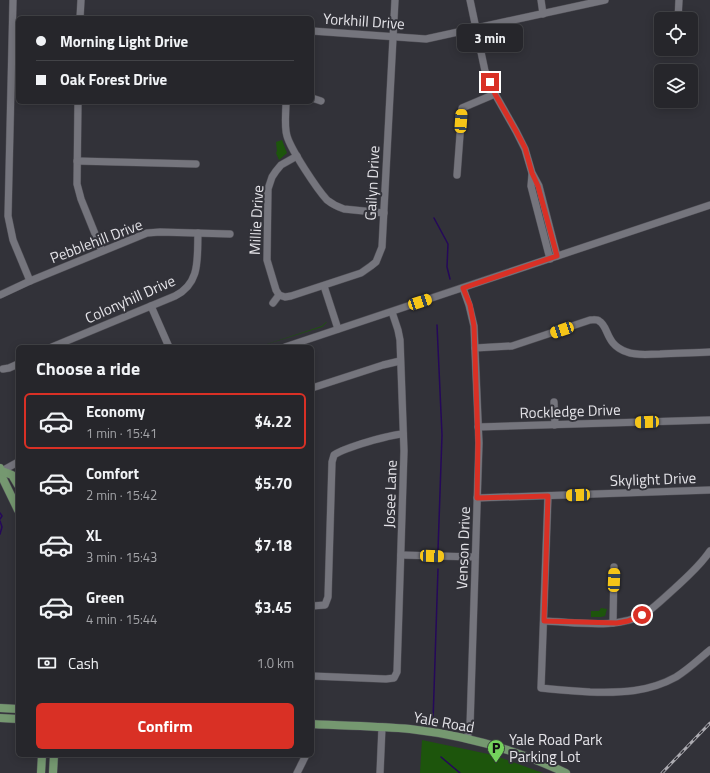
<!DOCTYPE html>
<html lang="en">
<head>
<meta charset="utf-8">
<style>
  :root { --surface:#26262b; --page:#2e2e33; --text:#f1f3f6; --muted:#a4a5a9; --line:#424347; --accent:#d93025 }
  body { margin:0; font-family:"Titillium Web",sans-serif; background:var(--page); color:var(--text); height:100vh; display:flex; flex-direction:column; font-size:15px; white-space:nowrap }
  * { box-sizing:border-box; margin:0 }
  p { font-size:13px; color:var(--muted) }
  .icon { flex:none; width:22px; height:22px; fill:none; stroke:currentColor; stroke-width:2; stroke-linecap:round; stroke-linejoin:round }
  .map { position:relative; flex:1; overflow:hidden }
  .drawer { position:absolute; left:16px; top:345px; width:298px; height:412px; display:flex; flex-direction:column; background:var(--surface); border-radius:6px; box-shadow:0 2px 10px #0003,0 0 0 1px var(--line) }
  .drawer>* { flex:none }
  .guide { position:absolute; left:16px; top:16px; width:298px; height:88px; border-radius:6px; box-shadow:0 2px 10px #0003,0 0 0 1px var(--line); display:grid; align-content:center; height:88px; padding:0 20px; background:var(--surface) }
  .buttons { position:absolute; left:654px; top:12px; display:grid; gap:8px }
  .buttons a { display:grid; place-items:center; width:44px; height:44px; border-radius:6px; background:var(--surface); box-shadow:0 2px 10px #0003,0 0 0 1px var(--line); font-size:20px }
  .end { position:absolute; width:18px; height:18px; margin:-9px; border:5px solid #d93025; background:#fff; box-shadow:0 0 0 2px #fff }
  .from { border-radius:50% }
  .bubble { position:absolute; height:28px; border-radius:6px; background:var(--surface); box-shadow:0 2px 10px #0003,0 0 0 1px var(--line); font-size:13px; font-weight:700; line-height:28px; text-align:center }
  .car { position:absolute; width:12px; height:24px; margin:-12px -6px; border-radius:5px; box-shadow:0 0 3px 1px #0007; background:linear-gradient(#f5c518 24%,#345 0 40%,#f5c518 0 76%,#345 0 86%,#f5c518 0) }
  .guide b { display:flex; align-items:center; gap:14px; height:38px; font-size:15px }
  .guide b+b { border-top:1px solid var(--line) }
  .guide i { width:10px; height:10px; background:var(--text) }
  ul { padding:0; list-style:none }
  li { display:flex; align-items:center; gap:12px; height:56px; margin:0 8px 6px; padding:0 12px; border:2px solid transparent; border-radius:6px }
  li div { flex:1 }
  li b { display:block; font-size:15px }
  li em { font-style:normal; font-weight:700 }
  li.selected { border-color:var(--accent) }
  li>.icon { width:36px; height:36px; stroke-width:1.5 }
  h2 { padding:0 20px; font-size:18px; line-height:48px }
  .pay { display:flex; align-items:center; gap:10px; height:44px; padding:0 20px; font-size:15px }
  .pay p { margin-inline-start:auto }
  .action { display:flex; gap:8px; margin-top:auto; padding:8px 20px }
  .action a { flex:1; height:46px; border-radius:6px; background:var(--accent); color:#fff; font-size:16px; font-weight:700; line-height:46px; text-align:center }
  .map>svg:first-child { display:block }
  .green { fill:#1d550c }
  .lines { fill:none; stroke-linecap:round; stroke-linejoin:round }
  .stream { stroke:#25085a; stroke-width:1.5 }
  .minor-casing { stroke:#4f4e55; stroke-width:8 }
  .major-casing { stroke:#4f4e55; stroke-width:9 }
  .minor { stroke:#75757d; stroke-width:7 }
  .major { stroke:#759870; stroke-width:8 }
  .rail-casing { stroke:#abaab0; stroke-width:3 }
  .rail { stroke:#323239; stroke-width:1.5; stroke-dasharray:4.5; stroke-linecap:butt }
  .route { stroke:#d93025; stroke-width:5 }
  .labels { text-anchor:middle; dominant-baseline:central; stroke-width:4; stroke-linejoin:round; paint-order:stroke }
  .street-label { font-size:15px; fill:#e4e3e8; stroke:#323239 }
  .poi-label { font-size:15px; fill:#e4e3e8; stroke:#323239; text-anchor:start }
</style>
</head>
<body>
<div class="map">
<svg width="710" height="773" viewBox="0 0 710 773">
  <rect width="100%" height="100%" fill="#323239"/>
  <g class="green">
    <polygon points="282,140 287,153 279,160 276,153 277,151 276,142"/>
    <polygon points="326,322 327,322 322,327 258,347 322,326"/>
    <polygon points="601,608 607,609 605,616 601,617 591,617 591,611 599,611"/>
    <polygon points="422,740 493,755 543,773 420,773"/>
  </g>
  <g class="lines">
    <g class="stream">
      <polyline points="434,218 448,244 447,267 450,279"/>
      <polyline points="437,325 442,435 438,550"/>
      <polyline points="0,513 2,516 0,519"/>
      <polyline points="0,521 2,527 0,534"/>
      <polyline points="433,721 438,569"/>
      <polyline points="441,757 460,773"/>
    </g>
    <g class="minor-casing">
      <g id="minor">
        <polyline points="13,0 8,216 13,240 30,281"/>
        <polyline points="470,0 485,71 495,94 516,131 525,149 532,173 539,186 557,256"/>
        <polyline points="541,0 543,14"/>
        <polyline points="80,18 81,0"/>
        <polyline points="678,19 679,0"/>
        <polyline points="312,31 426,39 605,0"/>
        <polyline points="312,98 321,101"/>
        <polyline points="78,102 77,184 81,199 102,251"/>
        <path d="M286,102C286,113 284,126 287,136C291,150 317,189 327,200C332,204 338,207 344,209L384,213"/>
        <polyline points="77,161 196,164"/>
        <polyline points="532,174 531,186 550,259"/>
        <polyline points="457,175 462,108 495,94"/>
        <polyline points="324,286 338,329"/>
        <polyline points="463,288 469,305 474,326 479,443 470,726 467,739"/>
        <polyline points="0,295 30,281 147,233 160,232 230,234"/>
        <polyline points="279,295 285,297 291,296 361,273 371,266 376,262 382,247 395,0"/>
        <polyline points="279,295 276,290 267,260 268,189 272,177 276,171 281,165 297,156"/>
        <polyline points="273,303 279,295"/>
        <polyline points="151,306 169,347"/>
        <path d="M52,347L175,296C201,283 197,258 198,233"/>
        <polyline points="285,347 710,205"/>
        <path d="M475,348L512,346L590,320C593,320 597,319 599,321C609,326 605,345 627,352C637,356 649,354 660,354C677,353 693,353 710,352"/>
        <polyline points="3,369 9,368 18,364"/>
        <polyline points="312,388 383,365 400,361"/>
        <polyline points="554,402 555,425"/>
        <polyline points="478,427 710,420"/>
        <polyline points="0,472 18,462"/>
        <path d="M548,496L541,688C558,690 574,691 590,692C621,693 649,692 676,677C689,669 699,659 710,650"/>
        <polyline points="477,498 710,490"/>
        <polyline points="401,555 475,557"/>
        <path d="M312,606L325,605L328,597L332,462L334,455C346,447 389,435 403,434"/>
        <path d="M544,621C576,622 619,630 646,613C656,606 665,597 674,589C687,577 700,566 710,551"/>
        <polyline points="613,623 614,567"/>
        <polyline points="312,676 386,679 394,678 397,672 404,451 400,340 398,330 392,312"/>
        <polyline points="297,773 306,755"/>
        <polyline points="380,773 382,727"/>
      </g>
    </g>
    <g class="major-casing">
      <g id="major">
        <polyline points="0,468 3,479 18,510"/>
        <polyline points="2,471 12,475 18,485"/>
        <polyline points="0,708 18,709"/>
        <polyline points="0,718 18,719"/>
        <path d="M312,724C345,726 377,726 410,729C463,735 517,750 566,773"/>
        <polyline points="41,773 42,755"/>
        <polyline points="53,773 54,755"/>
      </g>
    </g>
    <use href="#minor" class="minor"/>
    <use href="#major" class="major"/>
    <g class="rail-casing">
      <polyline id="rail" points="662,773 710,723"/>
    </g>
    <use href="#rail" class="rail"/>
  </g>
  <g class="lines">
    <polyline class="route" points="490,82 495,94 516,131 525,148 532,173 538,186 557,256 463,288 470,305 474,326 478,443 477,498 548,496 544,621 617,623 628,621 642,615"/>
  </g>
  <defs>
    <g id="parking-pin" transform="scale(0.9)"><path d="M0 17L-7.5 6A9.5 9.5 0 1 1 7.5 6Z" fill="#74d25c" stroke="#323239"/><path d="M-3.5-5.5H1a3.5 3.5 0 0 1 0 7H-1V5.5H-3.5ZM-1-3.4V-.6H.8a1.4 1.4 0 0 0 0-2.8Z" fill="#111"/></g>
  </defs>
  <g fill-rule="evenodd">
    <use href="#parking-pin" x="496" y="748"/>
  </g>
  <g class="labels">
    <g class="street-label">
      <text transform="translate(364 21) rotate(4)">Yorkhill Drive</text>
      <text transform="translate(372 183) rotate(-87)">Gailyn Drive</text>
      <text transform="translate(256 220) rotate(-87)">Millie Drive</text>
      <text transform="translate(96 241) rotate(-21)">Pebblehill Drive</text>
      <text transform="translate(130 299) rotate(-24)">Colonyhill Drive</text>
      <text transform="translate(570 411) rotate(-2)">Rockledge Drive</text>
      <text transform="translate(653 479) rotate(-2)">Skylight Drive</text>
      <text transform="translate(390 494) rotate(-88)">Josee Lane</text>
      <text transform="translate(463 548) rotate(-88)">Venson Drive</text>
      <text transform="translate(444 722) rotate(10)">Yale Road</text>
    </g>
    <g class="poi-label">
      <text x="509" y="739">Yale Road Park<tspan x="509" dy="17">Parking Lot</tspan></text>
    </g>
  </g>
</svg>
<div class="buttons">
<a><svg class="icon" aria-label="locate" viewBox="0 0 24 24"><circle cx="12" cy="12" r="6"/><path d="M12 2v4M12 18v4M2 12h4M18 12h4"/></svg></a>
<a><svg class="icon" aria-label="layers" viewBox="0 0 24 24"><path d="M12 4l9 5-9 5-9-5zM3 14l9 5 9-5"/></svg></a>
</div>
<i class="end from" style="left:642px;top:615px"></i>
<i class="end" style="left:490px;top:82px"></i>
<div class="bubble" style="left:457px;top:24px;width:66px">3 min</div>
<i class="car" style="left:461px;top:121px;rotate:4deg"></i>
<i class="car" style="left:420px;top:302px;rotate:72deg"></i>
<i class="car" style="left:562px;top:330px;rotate:251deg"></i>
<i class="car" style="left:647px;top:422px;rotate:268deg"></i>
<i class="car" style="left:578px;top:495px;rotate:268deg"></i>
<i class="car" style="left:432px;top:556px;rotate:92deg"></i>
<i class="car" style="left:614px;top:580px;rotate:2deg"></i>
<div class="guide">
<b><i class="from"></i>Morning Light Drive</b>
<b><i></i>Oak Forest Drive</b>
</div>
<section class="drawer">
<h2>Choose a ride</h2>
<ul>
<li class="selected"><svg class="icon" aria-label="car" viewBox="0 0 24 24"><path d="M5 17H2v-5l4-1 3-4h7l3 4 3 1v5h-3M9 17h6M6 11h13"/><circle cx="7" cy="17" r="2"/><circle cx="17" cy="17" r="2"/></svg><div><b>Economy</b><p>1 min · 15:41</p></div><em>$4.22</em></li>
<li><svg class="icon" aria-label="car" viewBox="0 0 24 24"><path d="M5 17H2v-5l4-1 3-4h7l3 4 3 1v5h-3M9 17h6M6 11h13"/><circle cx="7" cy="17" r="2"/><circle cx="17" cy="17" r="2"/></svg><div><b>Comfort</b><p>2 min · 15:42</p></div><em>$5.70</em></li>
<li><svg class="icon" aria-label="car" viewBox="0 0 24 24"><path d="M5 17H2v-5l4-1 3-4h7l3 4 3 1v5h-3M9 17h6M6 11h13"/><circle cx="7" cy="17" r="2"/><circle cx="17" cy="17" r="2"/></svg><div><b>XL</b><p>3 min · 15:43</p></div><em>$7.18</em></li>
<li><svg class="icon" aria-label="car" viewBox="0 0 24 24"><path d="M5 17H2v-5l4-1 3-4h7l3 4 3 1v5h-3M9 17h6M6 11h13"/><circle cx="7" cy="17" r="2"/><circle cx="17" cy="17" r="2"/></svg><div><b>Green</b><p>4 min · 15:44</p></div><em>$3.45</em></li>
</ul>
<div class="pay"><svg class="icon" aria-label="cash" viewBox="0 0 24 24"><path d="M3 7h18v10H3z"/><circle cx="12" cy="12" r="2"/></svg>Cash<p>1.0 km</p></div>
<div class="action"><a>Confirm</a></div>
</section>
</div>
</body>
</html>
